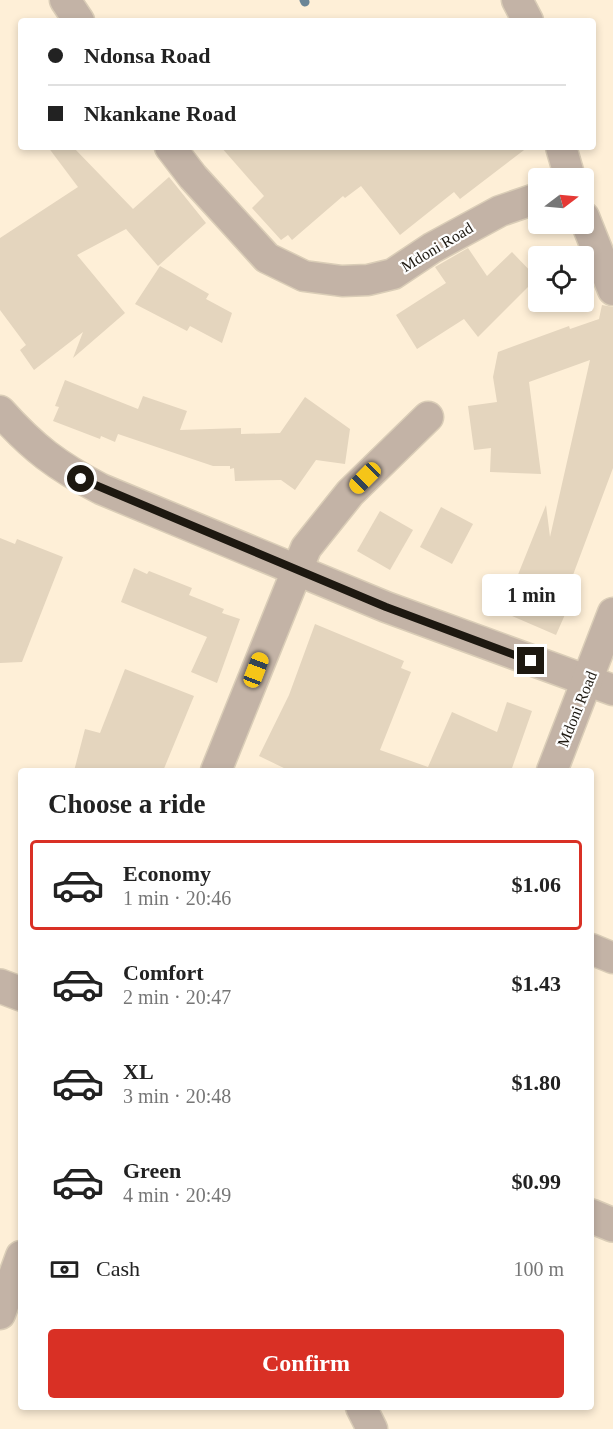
<!DOCTYPE html>
<html lang="en">
<head>
<meta charset="utf-8">
<style>
  :root { --surface:#fff; --page:#f2f2f2; --text:#222; --muted:#767676; --line:#e0e0e0; --accent:#d93025 }
  body { margin:0; font-family:Georgia,serif; background:var(--page); color:var(--text); height:100vh; display:flex; flex-direction:column; font-size:22px; white-space:nowrap }
  * { box-sizing:border-box; margin:0 }
  p { font-size:20px; color:var(--muted) }
  .icon { flex:none; width:33px; height:33px; fill:none; stroke:currentColor; stroke-width:2; stroke-linecap:round; stroke-linejoin:round }
  .map { position:relative; flex:1; overflow:hidden }
  .panel { position:absolute; left:18px; top:768px; width:576px; height:642px; display:flex; flex-direction:column; background:var(--surface); border-radius:6px; box-shadow:0 3px 9px #0003 }
  .panel>* { flex:none }
  .top-card { position:absolute; left:18px; top:18px; width:578px; height:132px; border-radius:6px; box-shadow:0 3px 9px #0003; display:grid; align-content:center; height:132px; padding:0 30px; background:var(--surface) }
  .needle { width:39px; rotate:74deg }
  .fabs { position:absolute; left:528px; top:168px; display:grid; gap:12px }
  .fabs a { display:grid; place-items:center; width:66px; height:66px; border-radius:6px; background:var(--surface); box-shadow:0 3px 9px #0003; font-size:30px }
  .end { position:absolute; width:27px; height:27px; margin:-14px; border:8px solid #1d1810; background:#fff; box-shadow:0 0 0 3px #fff }
  .from { border-radius:50% }
  .bubble { position:absolute; height:42px; border-radius:6px; background:var(--surface); box-shadow:0 3px 9px #0003; font-size:20px; font-weight:800; line-height:42px; text-align:center }
  .car { position:absolute; width:18px; height:36px; margin:-18px -9px; border-radius:8px; box-shadow:0 0 4px 2px #0007; background:linear-gradient(#f5c518 24%,#345 0 40%,#f5c518 0 76%,#345 0 86%,#f5c518 0) }
  .top-card b { display:flex; align-items:center; gap:21px; height:57px; font-size:22px }
  .top-card b+b { border-top:2px solid var(--line) }
  .top-card i { width:15px; height:15px; background:var(--text) }
  ul { padding:0; list-style:none }
  li { display:flex; align-items:center; gap:18px; height:90px; margin:0 12px 9px; padding:0 18px; border:3px solid transparent; border-radius:6px }
  li div { flex:1 }
  li b { display:block; font-size:22px }
  li em { font-style:normal; font-weight:800 }
  li.current { border-color:var(--accent) }
  li>.icon { width:54px; height:54px; stroke-width:1.5 }
  h2 { padding:0 30px; font-size:27px; line-height:72px }
  .pay { display:flex; align-items:center; gap:15px; height:66px; padding:0 30px; font-size:22px }
  .pay p { margin-inline-start:auto }
  .primary-button { display:flex; gap:12px; margin-top:auto; padding:12px 30px }
  .primary-button a { flex:1; height:69px; border-radius:6px; background:var(--accent); color:#fff; font-size:24px; font-weight:800; line-height:69px; text-align:center }
  .map>svg:first-child { display:block }
  .lines { fill:none; stroke-linecap:round; stroke-linejoin:round }
  .stream { stroke:#6b8596; stroke-width:9 }
  .building { fill:#e4d5be }
  .minor-casing { stroke:#dacdb7; stroke-width:33 }
  .tertiary-casing { stroke:#dacdb7; stroke-width:36 }
  .minor { stroke:#c3b3a6; stroke-width:30 }
  .tertiary { stroke:#c3b3a6; stroke-width:33 }
  .route { stroke:#1d1810; stroke-width:8 }
  .labels { text-anchor:middle; dominant-baseline:central; stroke-width:4.5; stroke-linejoin:round; paint-order:stroke }
  .street-label { font-size:16px; fill:#1d1810; stroke:#fefefe }
</style>
</head>
<body>
<div class="map">
<svg width="613" height="1429" viewBox="0 0 613 1429">
  <rect width="100%" height="100%" fill="#feefd7"/>
  <g class="lines">
    <polyline class="stream" points="304,0 305,2"/>
  </g>
  <g class="building">
    <polygon points="48,147 73,147 133,209 169,177 206,223 158,266 126,229 77,255 125,313 73,358 83,332 34,370 20,350 26,345 0,310 0,238 78,187"/>
    <polygon points="221,147 528,147 460,199 454,192 400,235 361,186 345,198 343,196 292,240 288,235 281,240 252,208 264,196"/>
    <polygon points="468,248 487,276 512,252 537,278 478,337 464,319 417,349 396,315 446,283 435,267"/>
    <polygon points="160,266 209,294 206,299 232,313 222,343 190,326 187,331 135,304"/>
    <polygon points="602,305 613,307 613,468 567,591 574,594 556,635 503,612 546,505 550,537 590,360 529,382 541,474 490,472 491,448 474,450 468,406 497,402 493,377 498,352 569,326 570,329 599,319"/>
    <polygon points="65,380 138,409 143,396 187,411 180,430 241,428 241,434 280,433 305,397 350,429 345,464 316,460 295,490 281,480 235,481 234,468 230,469 230,466 213,466 118,434 115,442 101,436 100,439 53,421 59,407 55,406"/>
    <polygon points="441,507 473,524 452,564 420,547"/>
    <polygon points="380,511 413,530 390,570 357,551"/>
    <polygon points="0,538 15,544 17,539 63,557 22,662 0,663"/>
    <polygon points="134,568 147,574 149,571 192,588 189,595 224,609 222,613 240,619 217,683 191,672 207,637 121,602"/>
    <polygon points="315,624 404,661 401,668 411,672 380,750 428,767 452,712 497,732 507,702 532,711 511,771 290,771 259,756 289,695"/>
    <polygon points="125,669 194,696 163,771 74,771 85,729 100,733"/>
  </g>
  <g class="lines">
    <g class="minor-casing">
      <g id="minor">
        <polyline points="65,0 79,21"/>
        <polyline points="517,0 528,21"/>
        <polyline points="170,147 193,177 267,258 304,276 342,281 368,280 393,274 432,248 500,211 538,198"/>
        <polyline points="561,147 570,178"/>
        <polyline points="584,217 613,290"/>
        <path d="M0,411C33,448 57,466 101,489L386,607L613,690"/>
        <polyline points="216,771 306,548 350,493 428,417"/>
        <polyline points="552,771 613,613"/>
        <polyline points="591,949 613,958"/>
        <polyline points="0,1314 21,1256"/>
        <polyline points="361,1407 372,1429"/>
      </g>
    </g>
    <g class="tertiary-casing">
      <g id="tertiary">
        <polyline points="0,986 21,994"/>
        <polyline points="591,1216 613,1225"/>
      </g>
    </g>
    <use href="#minor" class="minor"/>
    <use href="#tertiary" class="tertiary"/>
  </g>
  <g class="lines">
    <polyline class="route" points="81,479 386,607 531,661"/>
  </g>
  <g class="labels">
    <g class="street-label">
      <text transform="translate(437 247) rotate(-31)">Mdoni Road</text>
      <text transform="translate(577 709) rotate(-68)">Mdoni Road</text>
    </g>
  </g>
</svg>
<div class="fabs">
<a><svg class="needle" viewBox="-14 -14 28 28"><path d="M0-13l5 13h-10z" fill="#e53935"/><path d="M0 13l5-13h-10z" fill="#767676"/></svg></a>
<a><svg class="icon" aria-label="locate" viewBox="0 0 24 24"><circle cx="12" cy="12" r="6"/><path d="M12 2v4M12 18v4M2 12h4M18 12h4"/></svg></a>
</div>
<i class="end from" style="left:81px;top:479px"></i>
<i class="end" style="left:531px;top:661px"></i>
<div class="bubble" style="left:482px;top:574px;width:99px">1 min</div>
<i class="car" style="left:365px;top:478px;rotate:225deg"></i>
<i class="car" style="left:256px;top:670px;rotate:21deg"></i>
<div class="top-card">
<b><i class="from"></i>Ndonsa Road</b>
<b><i></i>Nkankane Road</b>
</div>
<section class="panel">
<h2>Choose a ride</h2>
<ul>
<li class="current"><svg class="icon" aria-label="car" viewBox="0 0 24 24"><path d="M5 17H2v-5l4-1 3-4h7l3 4 3 1v5h-3M9 17h6M6 11h13"/><circle cx="7" cy="17" r="2"/><circle cx="17" cy="17" r="2"/></svg><div><b>Economy</b><p>1 min · 20:46</p></div><em>$1.06</em></li>
<li><svg class="icon" aria-label="car" viewBox="0 0 24 24"><path d="M5 17H2v-5l4-1 3-4h7l3 4 3 1v5h-3M9 17h6M6 11h13"/><circle cx="7" cy="17" r="2"/><circle cx="17" cy="17" r="2"/></svg><div><b>Comfort</b><p>2 min · 20:47</p></div><em>$1.43</em></li>
<li><svg class="icon" aria-label="car" viewBox="0 0 24 24"><path d="M5 17H2v-5l4-1 3-4h7l3 4 3 1v5h-3M9 17h6M6 11h13"/><circle cx="7" cy="17" r="2"/><circle cx="17" cy="17" r="2"/></svg><div><b>XL</b><p>3 min · 20:48</p></div><em>$1.80</em></li>
<li><svg class="icon" aria-label="car" viewBox="0 0 24 24"><path d="M5 17H2v-5l4-1 3-4h7l3 4 3 1v5h-3M9 17h6M6 11h13"/><circle cx="7" cy="17" r="2"/><circle cx="17" cy="17" r="2"/></svg><div><b>Green</b><p>4 min · 20:49</p></div><em>$0.99</em></li>
</ul>
<div class="pay"><svg class="icon" aria-label="cash" viewBox="0 0 24 24"><path d="M3 7h18v10H3z"/><circle cx="12" cy="12" r="2"/></svg>Cash<p>100 m</p></div>
<div class="primary-button"><a>Confirm</a></div>
</section>
</div>
</body>
</html>
